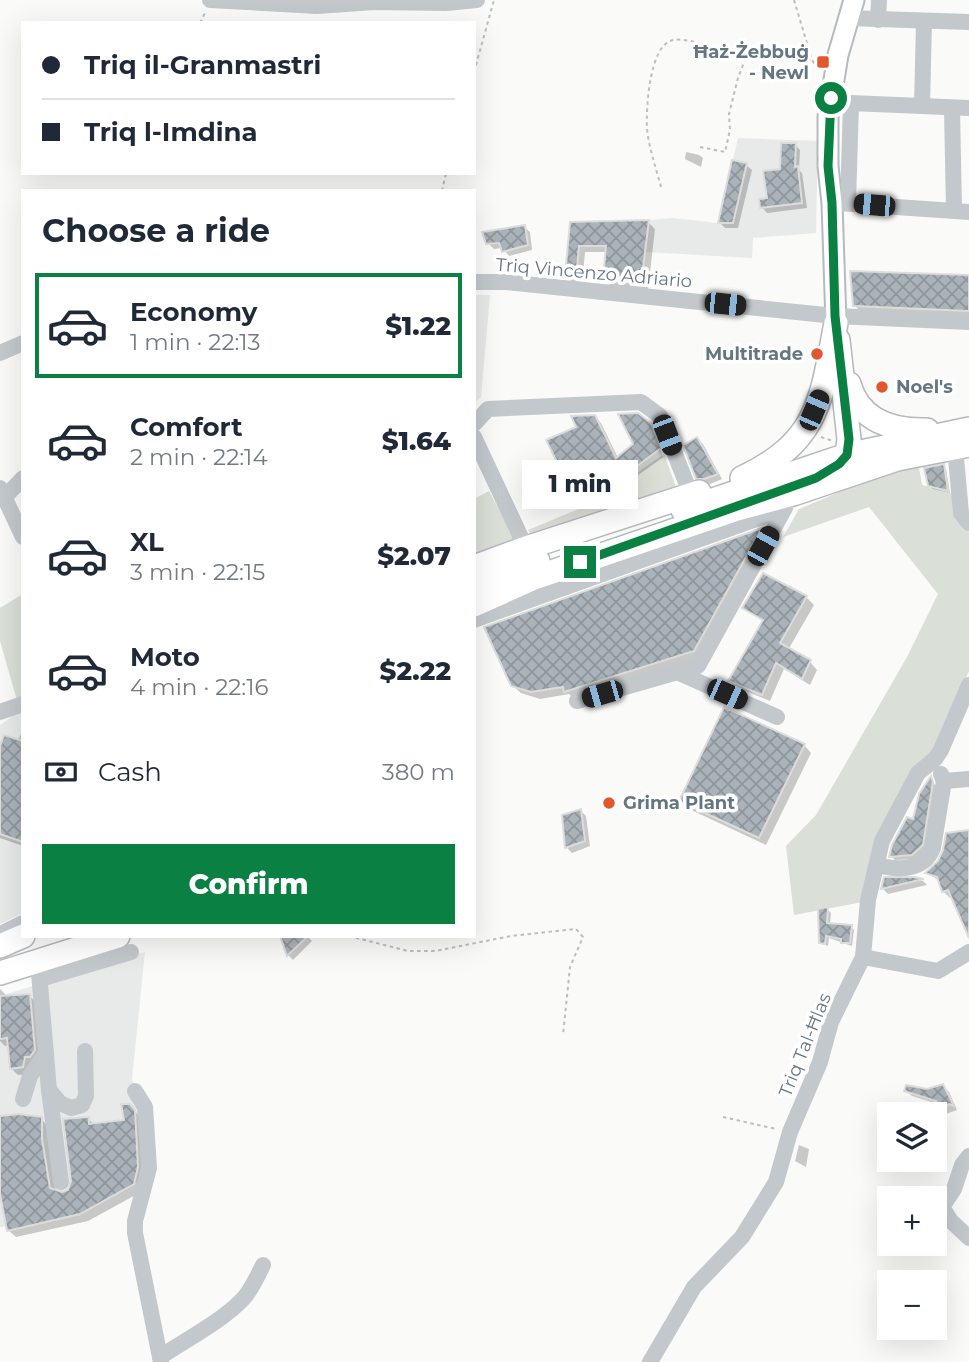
<!DOCTYPE html>
<html lang="en">
<head>
<meta charset="utf-8">
<style>
  :root { --surface:#fff; --page:#f6f6f7; --text:#1f2937; --muted:#747a83; --line:#e0e1e3; --accent:#0b8043 }
  body { margin:0; font-family:Montserrat,sans-serif; background:var(--page); color:var(--text); height:100vh; display:flex; flex-direction:column; font-size:26px; white-space:nowrap }
  * { box-sizing:border-box; margin:0 }
  p { font-size:23px; color:var(--muted) }
  .icon { flex:none; width:38px; height:38px; fill:none; stroke:currentColor; stroke-width:2; stroke-linecap:round; stroke-linejoin:round }
  .map { position:relative; flex:1; overflow:hidden }
  .details { position:absolute; left:21px; top:189px; width:455px; height:749px; display:flex; flex-direction:column; background:var(--surface); border-radius:0px; box-shadow:0 7px 28px #0002 }
  .details>* { flex:none }
  .guide { position:absolute; left:21px; top:21px; width:455px; height:154px; border-radius:0px; box-shadow:0 7px 28px #0002; display:grid; align-content:center; height:154px; padding:0 21px; background:var(--surface) }
  .controls { position:absolute; left:877px; top:1102px; display:grid; gap:14px }
  .controls a { display:grid; place-items:center; width:70px; height:70px; border-radius:0px; background:var(--surface); box-shadow:0 7px 28px #0002; font-size:35px }
  .end { position:absolute; width:32px; height:32px; margin:-16px; border:9px solid #0b8043; background:#fff; box-shadow:0 0 0 4px #fff }
  .from { border-radius:50% }
  .bubble { position:absolute; height:49px; border-radius:0px; background:var(--surface); box-shadow:0 7px 28px #0002; font-size:23px; font-weight:800; line-height:49px; text-align:center }
  .car { position:absolute; width:21px; height:42px; margin:-21px -10px; border-radius:9px; box-shadow:0 0 5px 2px #0007; background:linear-gradient(#222 24%,#8ab4d8 0 40%,#222 0 76%,#8ab4d8 0 86%,#222 0) }
  .guide b { display:flex; align-items:center; gap:24px; height:66px; font-size:26px }
  .guide b+b { border-top:2px solid var(--line) }
  .guide i { width:18px; height:18px; background:var(--text) }
  ul { padding:0; list-style:none }
  li { display:flex; align-items:center; gap:21px; height:105px; margin:0 14px 10px; padding:0 7px; border:4px solid transparent; border-radius:0px }
  li div { flex:1 }
  li b { display:block; font-size:26px }
  li em { font-style:normal; font-weight:800 }
  li.current { border-color:var(--accent) }
  li>.icon { width:63px; height:63px; stroke-width:1.5 }
  h2 { padding:0 21px; font-size:32px; line-height:84px }
  .pay { display:flex; align-items:center; gap:18px; height:77px; padding:0 21px; font-size:26px }
  .pay p { margin-inline-start:auto }
  .cta { display:flex; gap:14px; margin-top:auto; padding:14px 21px }
  .cta a { flex:1; height:80px; border-radius:0px; background:var(--accent); color:#fff; font-size:28px; font-weight:800; line-height:80px; text-align:center }
  .map>svg:first-child { display:block }
  .built { fill:#e8e9e9 }
  .green { fill:#dadfd7 }
  .shadow { fill:#0003 }
  .building { fill:url(#building-cross-hatch); stroke:#dcdcda; stroke-width:2 }
  .lines { fill:none; stroke-linecap:round; stroke-linejoin:round }
  .major-casing { stroke:#b5babe; stroke-width:23 }
  .highway-casing { stroke:#b4b9bd; stroke-width:26 }
  .path { stroke:#bbbfc2; stroke-width:2; stroke-dasharray:3.5 3.5; stroke-linecap:butt }
  .minor { stroke:#c3c8cc; stroke-width:16 }
  .major { stroke:#fff; stroke-width:19 }
  .highway { stroke:#fff; stroke-width:23 }
  .route { stroke:#0b8043; stroke-width:9 }
  .poi-dot { fill:#e4572e; stroke:#fff; stroke-width:2.5 }
  .labels { text-anchor:middle; dominant-baseline:central; stroke-width:7; stroke-linejoin:round; paint-order:stroke }
  .poi-label { font-size:18px; font-weight:bold; fill:#657683; stroke:#fff; text-anchor:end }
  .street-label { font-size:18px; fill:#657683; stroke:#fff }
</style>
</head>
<body>
<div class="map">
<svg width="969" height="1362" viewBox="0 0 969 1362">
  <defs>
    <pattern id="building-cross-hatch" width="8" height="8" patternUnits="userSpaceOnUse" patternTransform="scale(1.75)"><rect width="8" height="8" fill="#aab3b9"/><path d="M0 0l8 8M0 8l8-8" fill="none" stroke="#8e969c"/></pattern>
  </defs>
  <rect width="100%" height="100%" fill="#fafaf8"/>
  <g class="built">
    <polygon points="738,138 818,141 816,233 753,238 752,258 645,252 649,220 673,218 718,223"/>
    <polygon points="474,295 490,295 481,397 474,403"/>
    <polygon points="23,712 23,913 0,924 0,725 14,715"/>
    <polygon points="145,952 132,1079 139,1102 144,1178 80,1214 55,1220 0,1227 0,996"/>
  </g>
  <g class="green">
    <polygon points="664,454 676,487 671,493 532,536 528,530 581,508 614,489"/>
    <path d="M918,462L922,485L953,494C954,511 955,521 969,532V671L863,902L794,915L786,846L816,815L907,657L938,594L869,507L783,537L799,509L873,478Z"/>
    <polygon points="489,491 515,538 511,547 474,562 474,499"/>
    <polygon points="21,595 23,698 17,700 0,641 0,608"/>
  </g>
  <g class="shadow">
    <polygon points="795,145 800,150 799,170 802,173 807,208 767,213 762,207 769,199"/>
    <polygon points="686,152 699,155 703,158 701,167 685,159"/>
    <polygon points="746,165 752,170 738,228 725,228 720,223"/>
    <polygon points="648,222 655,229 648,290 611,286 604,279 607,252 585,252 583,274 581,273 580,283 571,282 564,275 572,267 571,223"/>
    <polygon points="524,227 530,232 532,250 509,256 503,248 494,249 488,243"/>
    <polygon points="969,276 969,318 862,313 855,306"/>
    <polygon points="594,416 601,423 618,458 635,445 650,424 663,457 665,456 634,478 609,490 612,496 585,509 579,503 578,427"/>
    <polygon points="697,439 703,444 722,479 710,484 703,483 697,478"/>
    <polygon points="943,466 946,469 950,493 933,489 929,485"/>
    <polygon points="761,530 769,537 702,658 573,698 569,694 540,699 521,693 512,685 487,628"/>
    <polygon points="806,597 814,605 788,650 810,662 817,670 810,685 784,669 770,701 738,688 730,681 764,622 744,608"/>
    <polygon points="23,729 23,846 0,838 0,751 18,741"/>
    <polygon points="804,745 811,753 766,845 689,809 681,801"/>
    <polygon points="931,779 937,788 927,849 917,859 895,860 891,856 914,821"/>
    <polygon points="581,811 586,816 590,846 572,853 566,847"/>
    <polygon points="969,832 969,934 953,897 950,898 944,892 940,881 927,873"/>
    <polygon points="886,879 923,881 927,885 888,894 883,889"/>
    <polygon points="827,909 831,913 830,925 851,927 854,930 852,946 829,938 828,946 821,943"/>
    <polygon points="282,936 307,936 312,941 293,960 288,955"/>
    <polygon points="0,989 6,995 5,997 30,996 36,1003 41,1058 30,1074 18,1075 11,1068 10,1045 5,1046 0,1041"/>
    <polygon points="943,1086 949,1092 957,1110 934,1118 934,1115 925,1115 935,1103 912,1096 906,1090 927,1091"/>
    <polygon points="130,1105 142,1120 141,1192 88,1221 16,1237 8,1230 0,1185 0,1118 41,1119 49,1127 49,1148 56,1192 62,1194 69,1191 88,1119 95,1125 126,1121"/>
    <polygon points="799,1145 809,1149 806,1167 795,1161"/>
  </g>
  <g class="building">
    <polygon points="781,143 796,143 795,167 798,166 802,203 760,208 759,199 767,198 763,171 780,169"/>
    <polygon points="732,160 747,163 733,223 718,223"/>
    <polygon points="649,220 641,284 603,280 606,246 579,246 577,268 574,267 573,276 562,276 564,266 570,266 566,265 570,222"/>
    <polygon points="525,225 528,245 502,252 499,243 486,244 482,232"/>
    <polygon points="850,271 969,275 969,311 853,306"/>
    <polygon points="638,413 651,423 661,448 628,473 604,483 607,489 578,504 546,440 576,427 571,416 595,415 616,458 633,444 618,414"/>
    <polygon points="697,437 718,474 704,479 696,479 683,445"/>
    <polygon points="944,464 948,491 928,486 924,468"/>
    <polygon points="762,528 694,651 564,692 563,687 531,692 511,686 484,627"/>
    <polygon points="763,573 807,596 780,643 811,660 802,679 776,663 762,695 728,681 763,620 742,608"/>
    <polygon points="724,707 805,744 759,838 679,801"/>
    <polygon points="4,735 23,741 23,842 0,834 0,746"/>
    <polygon points="931,776 933,782 923,845 912,855 889,857 892,845 907,817 913,819 919,794"/>
    <polygon points="581,809 585,841 565,848 562,815"/>
    <polygon points="969,830 969,938 948,890 942,892 937,877 925,873 938,861 943,850 946,833"/>
    <polygon points="884,877 914,877 924,879 881,889"/>
    <polygon points="828,907 827,923 852,925 850,943 841,943 841,939 826,936 825,944 819,943 818,909"/>
    <polygon points="280,936 308,936 287,956"/>
    <polygon points="30,994 35,1050 30,1057 25,1057 23,1067 10,1069 7,1038 0,1039 0,996"/>
    <polygon points="943,1084 954,1106 949,1104 926,1115 923,1115 920,1109 936,1101 904,1091 906,1085 927,1089"/>
    <polygon points="121,1104 130,1104 135,1110 138,1167 134,1184 80,1214 7,1231 0,1194 0,1116 19,1114 42,1117 42,1139 50,1188 62,1192 68,1190 71,1181 63,1119 89,1117 89,1124 124,1120"/>
  </g>
  <g class="lines">
    <g class="major-casing">
      <polyline id="major" points="836,323 832,203 828,166 828,117 838,55 854,0"/>
    </g>
    <g class="highway-casing">
      <g id="highway">
        <path d="M849,384C859,421 893,431 927,430"/>
        <polyline points="838,466 847,455 849,439 838,340"/>
        <path d="M742,478C820,441 821,400 836,323"/>
        <polyline points="683,510 847,455 969,429"/>
        <polyline points="474,567 526,548 699,492"/>
        <polyline points="474,586 538,561"/>
        <polyline points="474,605 534,578 734,510 793,494 897,459 969,445"/>
        <polyline points="0,946 23,936"/>
        <polyline points="0,973 118,936"/>
      </g>
    </g>
    <g class="path">
      <polyline points="794,0 812,60 819,71"/>
      <polyline points="200,23 205,13"/>
      <polyline points="474,72 494,0"/>
      <polyline points="700,147 725,152 730,130 729,114 738,78 746,57"/>
      <path d="M661,187C656,168 649,148 647,129C646,109 649,45 673,40C691,37 724,52 742,55C766,60 788,61 812,60"/>
      <polyline points="442,191 446,173"/>
      <polyline points="821,437 833,441"/>
      <polyline points="349,936 408,951 435,951 511,936 576,929 583,937 570,967 563,1035"/>
      <polyline points="723,1117 776,1129"/>
    </g>
    <g class="minor">
      <polyline points="210,0 317,6 374,2 446,3 477,0"/>
      <polyline points="847,18 969,22"/>
      <polyline points="878,20 879,0"/>
      <polyline points="922,106 924,21"/>
      <polyline points="952,108 954,211"/>
      <polyline points="839,203 969,212"/>
      <polyline points="848,203 851,103 969,108"/>
      <polyline points="474,282 506,282 835,316 969,322"/>
      <polyline points="0,353 23,343"/>
      <polyline points="474,424 488,409 641,402 660,416 691,495"/>
      <polyline points="474,437 526,548"/>
      <polyline points="955,447 961,513 969,523"/>
      <polyline points="0,488 23,537"/>
      <polyline points="4,498 23,478"/>
      <polyline points="474,620 773,513 781,497"/>
      <polyline points="677,672 777,717"/>
      <polyline points="577,701 698,666 785,508"/>
      <polyline points="0,712 23,704"/>
      <polyline points="941,774 944,781 969,779"/>
      <path d="M877,865C896,870 924,872 933,848L944,781"/>
      <polyline points="0,934 23,923"/>
      <polyline points="863,957 938,971 969,952"/>
      <polyline points="38,961 49,1090 61,1182"/>
      <polyline points="40,979 131,952"/>
      <polyline points="49,1090 60,1103 71,1108 82,1105 86,1096 85,1051"/>
      <polyline points="135,1091 145,1107 149,1168 135,1221 135,1233 161,1362"/>
      <polyline points="23,1099 30,1076 46,1053"/>
      <polyline points="969,1156 962,1165 954,1189 942,1207 951,1221 969,1238"/>
      <path d="M160,1357C186,1340 222,1321 243,1299C252,1289 257,1277 263,1265"/>
      <polyline points="650,1362 694,1287 742,1237 776,1182 790,1132 820,1062 831,1022 863,957 868,900 882,841 918,773 935,759 941,750 969,685"/>
    </g>
    <use href="#major" class="major"/>
    <use href="#highway" class="highway"/>
  </g>
  <g class="lines">
    <polyline class="route" points="580,562 816,478 839,464 847,455 849,439 835,316 832,203 828,166 831,98"/>
  </g>
  <g class="poi-dot">
    <rect x="816" y="55" width="14" height="14" rx="3.5"/>
    <circle cx="817" cy="354" r="7"/>
    <circle cx="882" cy="387" r="7"/>
    <circle cx="609" cy="803" r="7"/>
  </g>
  <g class="labels">
    <g class="poi-label">
      <text x="809" y="52">Ħaż-Żebbuġ<tspan x="809" dy="21">- Newl</tspan></text>
      <text x="803" y="354">Multitrade</text>
      <text x="896" y="387" text-anchor="start">Noel's</text>
      <text x="623" y="803" text-anchor="start">Grima Plant</text>
    </g>
    <g class="street-label">
      <text transform="translate(594 273) rotate(5)">Triq Vincenzo Adriario</text>
      <text transform="translate(805 1045) rotate(-68)">Triq Tal-Ħlas</text>
    </g>
  </g>
</svg>
<div class="controls">
<a><svg class="icon" aria-label="layers" viewBox="0 0 24 24"><path d="M12 4l9 5-9 5-9-5zM3 14l9 5 9-5"/></svg></a>
<a>+</a>
<a>−</a>
</div>
<i class="end from" style="left:831px;top:98px"></i>
<i class="end" style="left:580px;top:562px"></i>
<div class="bubble" style="left:522px;top:460px;width:116px">1 min</div>
<i class="car" style="left:874px;top:205px;rotate:275deg"></i>
<i class="car" style="left:725px;top:304px;rotate:96deg"></i>
<i class="car" style="left:814px;top:410px;rotate:23deg"></i>
<i class="car" style="left:667px;top:435px;rotate:159deg"></i>
<i class="car" style="left:763px;top:546px;rotate:29deg"></i>
<i class="car" style="left:602px;top:694px;rotate:254deg"></i>
<i class="car" style="left:727px;top:694px;rotate:114deg"></i>
<div class="guide">
<b><i class="from"></i>Triq il-Granmastri</b>
<b><i></i>Triq l-Imdina</b>
</div>
<section class="details">
<h2>Choose a ride</h2>
<ul>
<li class="current"><svg class="icon" aria-label="car" viewBox="0 0 24 24"><path d="M5 17H2v-5l4-1 3-4h7l3 4 3 1v5h-3M9 17h6M6 11h13"/><circle cx="7" cy="17" r="2"/><circle cx="17" cy="17" r="2"/></svg><div><b>Economy</b><p>1 min · 22:13</p></div><em>$1.22</em></li>
<li><svg class="icon" aria-label="car" viewBox="0 0 24 24"><path d="M5 17H2v-5l4-1 3-4h7l3 4 3 1v5h-3M9 17h6M6 11h13"/><circle cx="7" cy="17" r="2"/><circle cx="17" cy="17" r="2"/></svg><div><b>Comfort</b><p>2 min · 22:14</p></div><em>$1.64</em></li>
<li><svg class="icon" aria-label="car" viewBox="0 0 24 24"><path d="M5 17H2v-5l4-1 3-4h7l3 4 3 1v5h-3M9 17h6M6 11h13"/><circle cx="7" cy="17" r="2"/><circle cx="17" cy="17" r="2"/></svg><div><b>XL</b><p>3 min · 22:15</p></div><em>$2.07</em></li>
<li><svg class="icon" aria-label="car" viewBox="0 0 24 24"><path d="M5 17H2v-5l4-1 3-4h7l3 4 3 1v5h-3M9 17h6M6 11h13"/><circle cx="7" cy="17" r="2"/><circle cx="17" cy="17" r="2"/></svg><div><b>Moto</b><p>4 min · 22:16</p></div><em>$2.22</em></li>
</ul>
<div class="pay"><svg class="icon" aria-label="cash" viewBox="0 0 24 24"><path d="M3 7h18v10H3z"/><circle cx="12" cy="12" r="2"/></svg>Cash<p>380 m</p></div>
<div class="cta"><a>Confirm</a></div>
</section>
</div>
</body>
</html>
